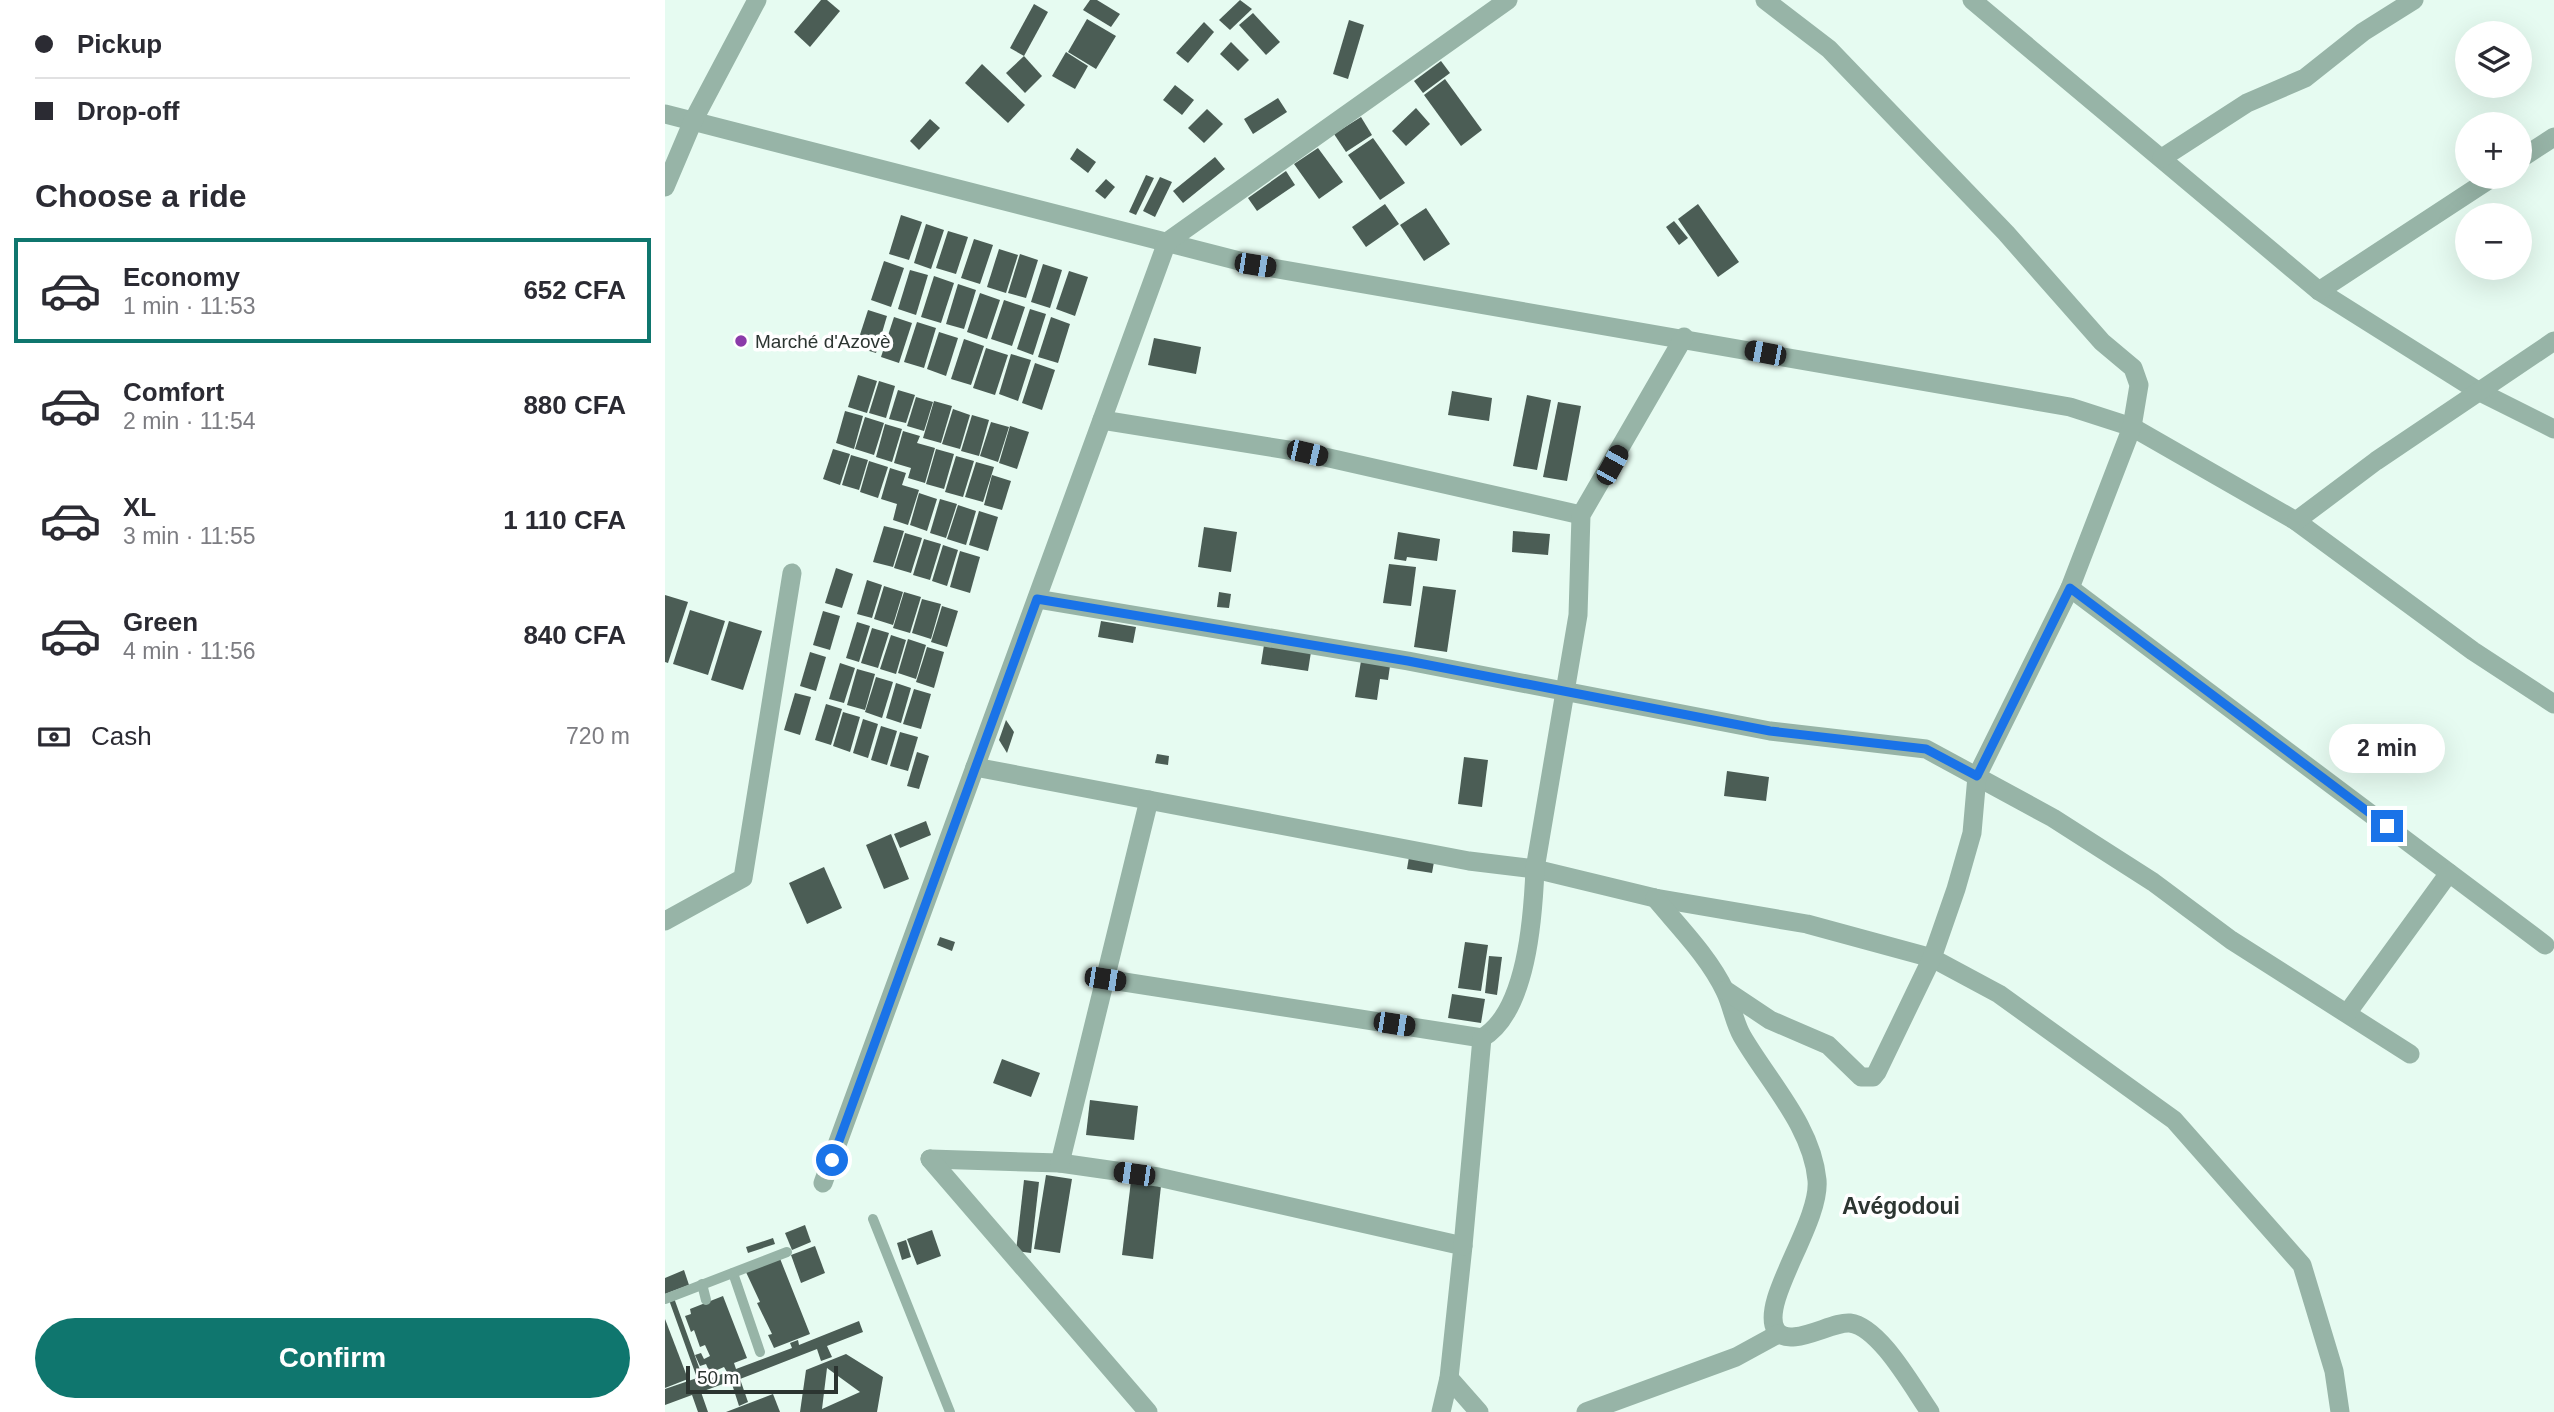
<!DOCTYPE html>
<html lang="en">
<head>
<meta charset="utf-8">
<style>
  :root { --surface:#fff; --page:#f7f7f7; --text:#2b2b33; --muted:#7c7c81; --line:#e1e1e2; --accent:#0f766e }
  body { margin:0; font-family:Arial,sans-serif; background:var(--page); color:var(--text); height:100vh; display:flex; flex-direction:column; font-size:26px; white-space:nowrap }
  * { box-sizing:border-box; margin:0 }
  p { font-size:23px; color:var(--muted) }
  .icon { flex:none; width:38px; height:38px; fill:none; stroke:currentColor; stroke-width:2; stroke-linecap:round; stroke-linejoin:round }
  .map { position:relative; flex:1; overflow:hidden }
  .sheet { display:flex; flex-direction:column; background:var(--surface); width:665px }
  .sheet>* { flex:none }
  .banner { display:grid; align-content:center; height:154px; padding:0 35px; background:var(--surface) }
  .fabs { position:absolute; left:1790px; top:21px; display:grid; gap:14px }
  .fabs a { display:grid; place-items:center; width:77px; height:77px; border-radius:50%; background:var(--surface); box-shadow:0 7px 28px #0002; font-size:35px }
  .scale { position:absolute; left:21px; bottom:18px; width:152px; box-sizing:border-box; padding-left:7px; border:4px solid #2c3531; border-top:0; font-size:19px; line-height:24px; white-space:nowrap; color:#2c3531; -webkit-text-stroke:5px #fff; paint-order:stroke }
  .end { position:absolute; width:32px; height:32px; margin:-16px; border:9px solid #1a73e8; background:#fff; box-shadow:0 0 0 4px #fff }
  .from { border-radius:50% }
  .bubble { position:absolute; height:49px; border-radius:24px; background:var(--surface); box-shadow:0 7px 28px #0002; font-size:23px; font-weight:700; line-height:49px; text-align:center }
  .car { position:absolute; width:21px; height:42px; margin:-21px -10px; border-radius:9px; box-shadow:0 0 5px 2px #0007; background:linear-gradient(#222 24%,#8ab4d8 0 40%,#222 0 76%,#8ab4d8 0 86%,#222 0) }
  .banner b { display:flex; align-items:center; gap:24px; height:66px; font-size:26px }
  .banner b+b { border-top:2px solid var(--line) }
  .banner i { width:18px; height:18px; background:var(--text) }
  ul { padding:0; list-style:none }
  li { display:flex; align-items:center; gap:21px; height:105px; margin:0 14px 10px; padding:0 21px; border:4px solid transparent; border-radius:0px }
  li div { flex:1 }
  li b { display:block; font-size:26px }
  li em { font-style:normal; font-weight:700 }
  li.on { border-color:var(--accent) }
  li>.icon { width:63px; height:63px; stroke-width:1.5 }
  h2 { padding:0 35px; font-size:32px; line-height:84px }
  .pay { display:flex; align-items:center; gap:18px; height:77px; padding:0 35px; font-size:26px }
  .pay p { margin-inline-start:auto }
  .button { display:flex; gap:14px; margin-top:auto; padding:14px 35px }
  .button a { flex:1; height:80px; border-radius:42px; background:var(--accent); color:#fff; font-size:28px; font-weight:700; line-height:80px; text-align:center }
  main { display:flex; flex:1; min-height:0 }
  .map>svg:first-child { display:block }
  .building { fill:#4b5d55; fill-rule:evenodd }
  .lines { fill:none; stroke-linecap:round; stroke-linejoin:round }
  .service { stroke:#97b4a7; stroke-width:10 }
  .minor { stroke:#97b4a7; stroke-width:19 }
  .route { stroke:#1a73e8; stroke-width:9 }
  .poi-dot { fill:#8a3aa9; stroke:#fff; stroke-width:2.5 }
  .labels { text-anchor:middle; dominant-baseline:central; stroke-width:7; stroke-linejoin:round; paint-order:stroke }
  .poi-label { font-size:19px; fill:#2c3531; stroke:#fff; text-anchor:start }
  .quarter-label { font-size:23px; font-weight:bold; fill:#2c3531; stroke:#fff }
</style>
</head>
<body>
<main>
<section class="sheet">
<div class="banner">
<b><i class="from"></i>Pickup</b>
<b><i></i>Drop-off</b>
</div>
<h2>Choose a ride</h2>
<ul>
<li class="on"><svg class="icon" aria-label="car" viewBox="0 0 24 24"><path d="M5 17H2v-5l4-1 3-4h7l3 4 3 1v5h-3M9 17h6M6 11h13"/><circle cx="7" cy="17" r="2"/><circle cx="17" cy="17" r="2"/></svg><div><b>Economy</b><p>1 min · 11:53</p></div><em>652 CFA</em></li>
<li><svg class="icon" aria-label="car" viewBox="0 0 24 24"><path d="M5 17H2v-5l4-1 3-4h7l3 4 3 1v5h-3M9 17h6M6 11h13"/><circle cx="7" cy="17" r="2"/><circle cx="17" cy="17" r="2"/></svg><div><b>Comfort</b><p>2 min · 11:54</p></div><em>880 CFA</em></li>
<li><svg class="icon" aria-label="car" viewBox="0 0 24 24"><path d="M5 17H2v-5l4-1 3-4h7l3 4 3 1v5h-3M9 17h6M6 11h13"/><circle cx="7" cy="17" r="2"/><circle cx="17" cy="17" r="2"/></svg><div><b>XL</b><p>3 min · 11:55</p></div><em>1 110 CFA</em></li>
<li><svg class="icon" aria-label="car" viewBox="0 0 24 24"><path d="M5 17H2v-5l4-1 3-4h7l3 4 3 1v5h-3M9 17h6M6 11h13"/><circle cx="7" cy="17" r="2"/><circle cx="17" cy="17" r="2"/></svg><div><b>Green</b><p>4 min · 11:56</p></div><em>840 CFA</em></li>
</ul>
<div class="pay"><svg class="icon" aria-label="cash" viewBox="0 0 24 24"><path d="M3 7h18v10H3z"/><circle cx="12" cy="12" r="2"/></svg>Cash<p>720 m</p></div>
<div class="button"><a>Confirm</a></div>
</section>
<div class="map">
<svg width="1889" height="1412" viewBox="0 0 1889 1412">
  <rect width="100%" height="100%" fill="#e6fbf1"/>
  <g class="building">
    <polygon points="156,0 162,0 175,11 145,47 129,32"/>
    <polygon points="425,0 432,0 455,14 446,27 418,10"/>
    <polygon points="575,0 587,9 565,30 554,20"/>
    <polygon points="369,4 383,12 359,56 345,48"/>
    <polygon points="588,13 615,42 601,55 574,25"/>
    <polygon points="422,19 451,36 431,69 403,52"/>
    <polygon points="684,20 699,25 683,79 668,74"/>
    <polygon points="539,22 549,32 523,63 511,53"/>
    <polygon points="566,42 584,60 573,71 555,54"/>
    <polygon points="401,52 423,66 410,89 387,76"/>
    <polygon points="359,56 377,76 360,93 341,73"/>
    <polygon points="776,61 785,73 758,93 749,81"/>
    <polygon points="317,64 360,105 343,123 300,83"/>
    <polygon points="780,79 817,130 796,146 759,95"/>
    <polygon points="510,85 529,100 517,115 498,100"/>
    <polygon points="613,98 622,112 588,134 579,119"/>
    <polygon points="751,108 765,124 741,146 727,131"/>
    <polygon points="542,109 558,124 539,143 523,128"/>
    <polygon points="696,117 707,135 681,152 669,134"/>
    <polygon points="265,119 275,128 254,150 245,141"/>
    <polygon points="708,138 740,183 715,200 683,155"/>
    <polygon points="412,148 431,162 423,173 405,159"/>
    <polygon points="653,148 678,182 654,199 629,164"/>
    <polygon points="550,157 560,169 518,203 508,191"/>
    <polygon points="621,171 630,185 592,211 583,198"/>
    <polygon points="481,175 489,178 471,215 464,212"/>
    <polygon points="495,177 507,182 490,217 478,211"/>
    <polygon points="441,179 450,187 440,199 430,191"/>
    <polygon points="720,204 734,224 701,247 687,227"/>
    <polygon points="1033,204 1074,262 1053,277 1013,219"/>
    <polygon points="761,208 785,244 759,261 735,225"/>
    <polygon points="236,215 257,222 244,260 224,254"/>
    <polygon points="1009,221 1023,238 1014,245 1001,227"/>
    <polygon points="261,224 279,230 266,269 249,263"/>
    <polygon points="283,231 303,237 291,274 271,268"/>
    <polygon points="309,239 328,245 315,284 296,278"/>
    <polygon points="334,249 353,255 341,293 322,287"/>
    <polygon points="355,254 373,260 361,298 343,293"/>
    <polygon points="219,261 239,268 226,307 206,300"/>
    <polygon points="378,264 397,270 385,308 366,302"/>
    <polygon points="245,270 263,275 251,315 233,309"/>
    <polygon points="404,271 423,277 410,316 391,309"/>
    <polygon points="269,276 289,283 276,323 256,317"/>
    <polygon points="293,284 311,290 299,329 281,324"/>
    <polygon points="315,293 335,300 322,339 302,332"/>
    <polygon points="339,300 360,307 347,346 326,339"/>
    <polygon points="365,309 381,314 368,355 352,349"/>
    <polygon points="203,310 222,316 211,353 191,347"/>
    <polygon points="229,317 247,323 234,363 216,357"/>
    <polygon points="386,317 405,324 393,363 373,357"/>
    <polygon points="252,322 271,328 259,368 239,362"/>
    <polygon points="274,332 293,338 281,376 262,369"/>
    <polygon points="489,338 536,347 531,374 483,365"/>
    <polygon points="299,339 319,346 306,385 286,379"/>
    <polygon points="321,348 343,355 330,395 308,388"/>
    <polygon points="346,354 366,360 353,401 334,394"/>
    <polygon points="370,363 390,370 377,410 357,403"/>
    <polygon points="193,375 212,381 202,413 183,407"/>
    <polygon points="214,381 230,386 221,418 204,413"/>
    <polygon points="233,390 250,395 241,423 224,419"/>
    <polygon points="787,391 827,398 824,421 783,415"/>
    <polygon points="862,395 886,400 872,470 848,466"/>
    <polygon points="251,397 268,402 259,431 242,426"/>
    <polygon points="269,401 287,406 276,443 258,438"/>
    <polygon points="893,402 916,406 902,481 878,477"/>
    <polygon points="288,409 305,415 295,449 277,444"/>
    <polygon points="180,411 198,416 189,449 171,443"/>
    <polygon points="307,415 324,420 314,456 296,451"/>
    <polygon points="200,417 219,423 209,455 190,449"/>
    <polygon points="326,422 344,427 333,462 315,456"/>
    <polygon points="220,424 237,429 227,462 211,457"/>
    <polygon points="345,426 364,432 352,469 334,463"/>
    <polygon points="238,431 255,436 252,443 270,448 260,483 243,478 246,468 229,463"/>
    <polygon points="168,449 185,454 175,485 158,479"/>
    <polygon points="271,449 289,454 279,489 261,484"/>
    <polygon points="186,455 203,460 194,490 177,485"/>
    <polygon points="291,456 309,461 298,497 280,492"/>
    <polygon points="204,461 223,467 213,498 195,492"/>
    <polygon points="311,462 329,467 318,502 300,497"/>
    <polygon points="225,468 241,473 237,485 254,490 243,525 228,520 232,504 216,499"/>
    <polygon points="327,475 346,481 337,510 319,505"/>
    <polygon points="254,493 272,499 262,531 245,525"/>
    <polygon points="275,499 292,504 281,538 265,533"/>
    <polygon points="293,505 311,511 301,545 282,539"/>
    <polygon points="314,511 333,517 323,551 304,545"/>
    <polygon points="219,526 239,531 228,567 208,562"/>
    <polygon points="539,527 572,532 566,572 533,567"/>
    <polygon points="848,531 885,534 883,555 847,552"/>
    <polygon points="733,532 775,539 772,561 742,557 741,561 729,559"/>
    <polygon points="240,533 257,538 246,573 229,568"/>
    <polygon points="259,539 276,544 265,580 248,575"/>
    <polygon points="278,545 293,550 282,586 267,581"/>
    <polygon points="295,551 315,557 305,593 285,587"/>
    <polygon points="724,564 751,567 746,606 718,603"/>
    <polygon points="171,568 188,574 177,608 160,603"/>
    <polygon points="202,580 217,585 207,618 192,614"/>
    <polygon points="219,586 238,592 228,625 209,619"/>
    <polygon points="758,586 791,590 782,652 749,647"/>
    <polygon points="239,592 256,597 245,633 228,628"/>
    <polygon points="554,592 566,594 564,608 552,607"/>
    <polygon points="0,595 23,602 3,663 0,662"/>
    <polygon points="257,599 276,604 266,639 247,633"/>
    <polygon points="277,606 293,611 282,647 266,642"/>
    <polygon points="25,610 60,621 43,675 8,664"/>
    <polygon points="158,611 175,616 165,650 148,645"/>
    <polygon points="64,621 97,631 78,690 46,680"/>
    <polygon points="436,621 471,627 468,643 433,637"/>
    <polygon points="192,622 205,626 194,662 181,658"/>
    <polygon points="207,628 224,633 213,668 196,663"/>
    <polygon points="226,635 241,640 231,674 215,669"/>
    <polygon points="243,639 261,645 251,679 233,673"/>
    <polygon points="599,645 646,652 643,671 596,664"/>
    <polygon points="262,647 279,652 269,688 251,682"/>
    <polygon points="145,652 161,657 151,691 135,686"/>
    <polygon points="696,661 725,666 723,680 715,679 712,700 690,697"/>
    <polygon points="175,663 190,668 179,703 164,699"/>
    <polygon points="192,669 210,674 200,710 182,705"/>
    <polygon points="211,677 228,682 217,718 200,712"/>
    <polygon points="231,683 246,688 236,723 221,718"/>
    <polygon points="249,689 266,694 256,729 238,724"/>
    <polygon points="130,693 146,697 135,735 119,730"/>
    <polygon points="161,704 177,709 166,745 150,740"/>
    <polygon points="178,712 195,717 185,752 168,746"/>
    <polygon points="198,719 213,724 203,758 188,753"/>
    <polygon points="341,720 349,732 342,753 334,740"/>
    <polygon points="216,726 232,731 222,765 206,760"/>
    <polygon points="235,732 253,737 243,771 225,766"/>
    <polygon points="252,752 264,756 254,789 242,786"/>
    <polygon points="492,754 504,756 503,765 490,763"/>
    <polygon points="799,757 823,760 817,807 793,804"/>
    <polygon points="1062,771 1104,777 1101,801 1059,796"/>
    <polygon points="261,821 266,835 235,848 229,834"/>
    <polygon points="226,834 244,879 219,889 201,845"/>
    <polygon points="744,857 769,862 767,873 742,869"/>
    <polygon points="159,867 177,908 142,924 124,883"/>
    <polygon points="275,937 290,942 287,951 272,945"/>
    <polygon points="800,942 823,945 816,991 793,988"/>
    <polygon points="824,956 837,957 832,995 820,993"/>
    <polygon points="787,994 820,999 816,1023 783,1018"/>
    <polygon points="337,1059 375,1073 366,1097 328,1083"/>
    <polygon points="425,1100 473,1106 469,1140 421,1135"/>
    <polygon points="381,1175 407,1179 395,1253 369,1249"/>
    <polygon points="359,1180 374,1182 366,1253 351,1251"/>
    <polygon points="466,1181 496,1186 488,1259 457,1255"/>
    <polygon points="140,1225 146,1242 127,1250 120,1233"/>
    <polygon points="267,1230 276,1256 252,1265 242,1239"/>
    <polygon points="108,1238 110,1244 83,1253 81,1247"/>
    <polygon points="241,1240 246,1257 237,1260 232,1243"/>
    <polygon points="150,1246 160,1273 136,1283 126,1255"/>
    <polygon points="114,1256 145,1334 109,1348 103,1335 107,1334 92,1303 95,1302 80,1270"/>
    <polygon points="19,1270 24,1285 0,1294 0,1278"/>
    <polygon points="58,1296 82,1358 69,1363 71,1369 127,1348 125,1343 133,1340 134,1345 194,1321 198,1332 162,1346 167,1357 156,1361 152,1349 75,1379 83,1402 74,1406 66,1381 36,1392 43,1412 33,1412 27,1395 0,1405 0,1389 32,1378 4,1300 9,1298 39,1381 62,1372 59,1367 45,1373 41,1364 35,1366 30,1355 36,1353 39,1359 45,1356 40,1345 35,1347 29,1330 26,1332 20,1316 26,1314 25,1309"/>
    <polygon points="0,1319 23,1379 0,1388"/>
    <path d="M181,1354L218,1377L212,1412H135L141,1370ZM162,1368L195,1392L157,1409Z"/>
    <polygon points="108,1394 115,1412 61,1412"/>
  </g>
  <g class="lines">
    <g class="service">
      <polyline points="208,1219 285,1412"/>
      <polyline points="68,1273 95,1352"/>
      <polyline points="37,1284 41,1300"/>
      <polyline points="0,1299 122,1252"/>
    </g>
    <g class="minor">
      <polyline points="1307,0 1654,291 1813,391 1889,429"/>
      <polyline points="0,114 590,265 1405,407 1467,427 1631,521 1808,651 1889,704"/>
      <polyline points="1497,158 1582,103 1640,78 1698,32 1749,0"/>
      <polyline points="1855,159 1889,137"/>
      <polyline points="0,187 28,121 92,0"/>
      <polyline points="1654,291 1828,177"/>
      <polyline points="437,420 642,453 916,515"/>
      <polyline points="1631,521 1711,461 1889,341"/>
      <polyline points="1405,588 1880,945"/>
      <polyline points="372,599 743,661 1105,731 1261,749 1388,818 1488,882 1566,940 1745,1054"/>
      <polyline points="310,767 804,861 870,869 990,898 1142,924 1267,958 1334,994 1509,1120 1637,1265 1669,1371 1675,1412"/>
      <path d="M990,898C1014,927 1044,957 1060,991C1067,1005 1069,1022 1077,1036C1103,1081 1147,1126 1152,1180C1156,1222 1094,1302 1111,1330C1123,1350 1167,1321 1185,1323C1215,1327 1248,1388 1265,1412"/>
      <polyline points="0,921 78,878 127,573"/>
      <path d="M440,979L817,1038C862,1012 868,917 870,869L913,615L916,515L1019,337"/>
      <polyline points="1060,990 1105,1020 1163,1045 1196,1077 1208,1077 1212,1072 1267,958 1291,889 1307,833 1312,776 1405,588 1467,427 1474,385 1468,368 1437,342 1341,233 1164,49 1100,0"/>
      <polyline points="1683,1012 1784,873"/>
      <polyline points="265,1159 395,1163 493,1177 798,1246 784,1378 776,1412"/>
      <polyline points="265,1159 483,1412"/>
      <polyline points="395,1163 484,800"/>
      <polyline points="158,1183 502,242 843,0"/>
      <polyline points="798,1246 817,1038"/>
      <polyline points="784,1378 814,1412"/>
      <polyline points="921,1412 1071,1357 1113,1334"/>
    </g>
  </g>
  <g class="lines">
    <polyline class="route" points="167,1160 372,599 743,661 1105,731 1261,749 1312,776 1405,588 1722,826"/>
  </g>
  <circle class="poi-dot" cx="76" cy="341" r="7"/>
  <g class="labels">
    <g class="poi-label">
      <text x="90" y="341">Marché d'Azovè</text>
    </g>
    <g class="quarter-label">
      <text x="1236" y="1206">Avégodoui</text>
    </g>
  </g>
</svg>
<div class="fabs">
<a><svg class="icon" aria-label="layers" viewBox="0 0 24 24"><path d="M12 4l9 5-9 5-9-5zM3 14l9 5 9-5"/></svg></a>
<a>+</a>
<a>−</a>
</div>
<div class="scale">50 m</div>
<i class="end from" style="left:167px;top:1160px"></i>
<i class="end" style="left:1722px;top:826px"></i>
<div class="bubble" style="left:1664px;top:724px;width:116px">2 min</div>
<i class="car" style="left:590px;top:265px;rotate:99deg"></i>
<i class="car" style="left:1100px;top:353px;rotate:281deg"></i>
<i class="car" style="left:642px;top:453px;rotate:103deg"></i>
<i class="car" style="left:947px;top:465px;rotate:29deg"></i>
<i class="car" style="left:440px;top:979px;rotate:99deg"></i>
<i class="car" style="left:729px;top:1024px;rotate:99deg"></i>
<i class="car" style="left:469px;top:1174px;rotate:278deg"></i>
</div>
</main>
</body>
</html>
